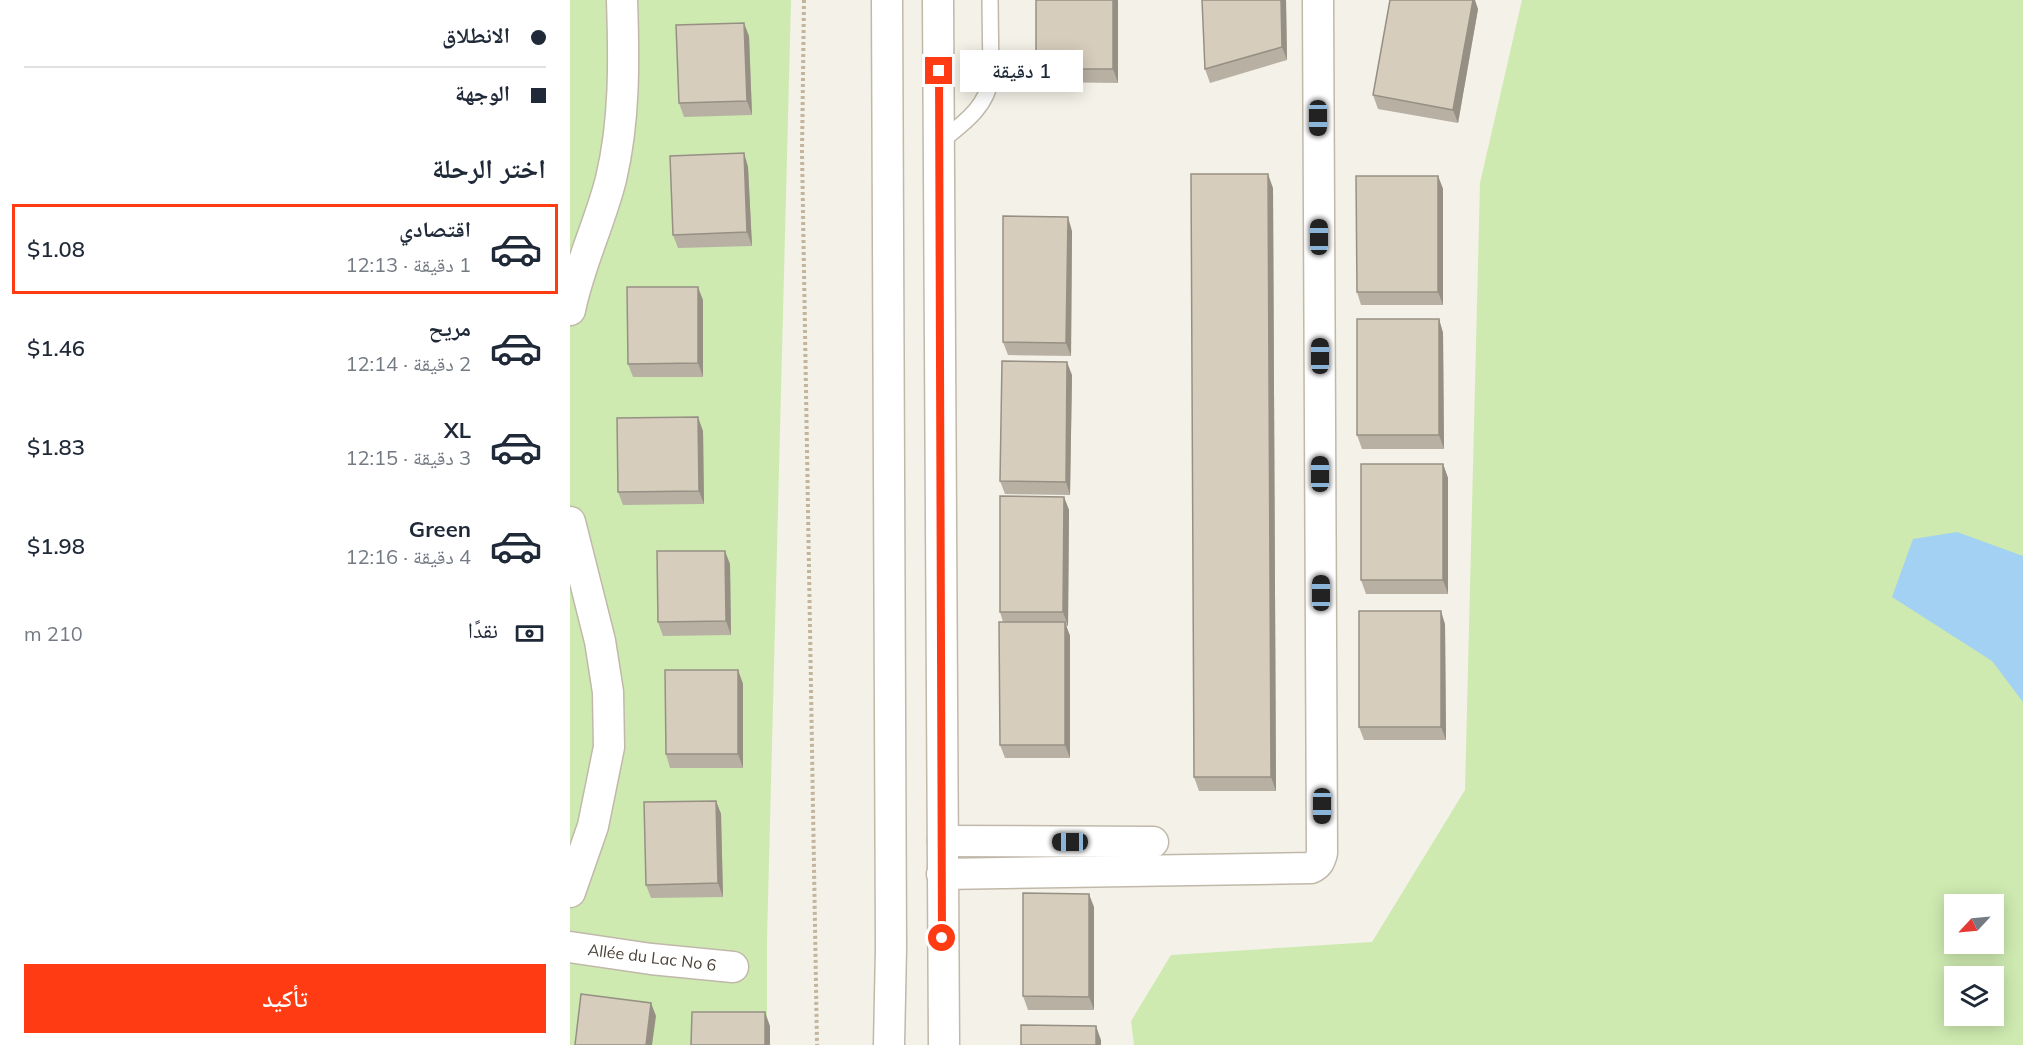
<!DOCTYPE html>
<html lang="ar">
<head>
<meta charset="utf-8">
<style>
  :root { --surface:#fff; --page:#f6f6f7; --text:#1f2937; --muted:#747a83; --line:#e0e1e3; --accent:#ff3b14 }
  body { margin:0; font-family:Mulish,"Noto Naskh Arabic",sans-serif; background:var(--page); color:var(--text); direction:rtl; height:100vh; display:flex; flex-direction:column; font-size:22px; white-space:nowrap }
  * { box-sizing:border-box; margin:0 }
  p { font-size:20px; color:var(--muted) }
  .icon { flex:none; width:33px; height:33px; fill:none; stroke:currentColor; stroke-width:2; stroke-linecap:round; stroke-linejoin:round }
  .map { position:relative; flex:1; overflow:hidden; direction:ltr }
  .panel { display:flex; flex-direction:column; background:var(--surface); width:570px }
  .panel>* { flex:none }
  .banner { display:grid; align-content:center; height:132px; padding:0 24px; background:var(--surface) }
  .needle { width:39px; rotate:244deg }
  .controls { position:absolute; left:1374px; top:894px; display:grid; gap:12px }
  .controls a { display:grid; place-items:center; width:60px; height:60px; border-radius:0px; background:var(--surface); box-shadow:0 3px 15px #0003; font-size:30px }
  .end { position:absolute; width:27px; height:27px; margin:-14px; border:8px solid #ff3b14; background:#fff; box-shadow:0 0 0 3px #fff }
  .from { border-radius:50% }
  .bubble { position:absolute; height:42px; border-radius:0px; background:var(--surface); box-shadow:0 3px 15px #0003; font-size:20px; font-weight:600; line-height:42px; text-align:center; direction:rtl }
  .car { position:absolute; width:18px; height:36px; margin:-18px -9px; border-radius:8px; box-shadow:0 0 4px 2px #0007; background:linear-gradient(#222 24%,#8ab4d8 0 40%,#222 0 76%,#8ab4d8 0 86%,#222 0) }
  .banner b { display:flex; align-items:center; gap:21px; height:57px; font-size:22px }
  .banner b+b { border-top:2px solid var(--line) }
  .banner i { width:15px; height:15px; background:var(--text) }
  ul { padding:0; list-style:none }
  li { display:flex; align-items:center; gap:18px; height:90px; margin:0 12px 9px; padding:0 12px; border:3px solid transparent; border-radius:0px }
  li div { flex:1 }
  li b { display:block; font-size:22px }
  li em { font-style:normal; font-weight:600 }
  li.on { border-color:var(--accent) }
  li>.icon { width:54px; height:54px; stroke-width:1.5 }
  h2 { padding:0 24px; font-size:27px; line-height:72px }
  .pay { display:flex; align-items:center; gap:15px; height:66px; padding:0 24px; font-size:22px }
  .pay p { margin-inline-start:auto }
  .primary-button { display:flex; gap:12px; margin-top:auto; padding:12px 24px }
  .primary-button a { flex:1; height:69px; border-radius:0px; background:var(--accent); color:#fff; font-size:24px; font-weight:600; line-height:69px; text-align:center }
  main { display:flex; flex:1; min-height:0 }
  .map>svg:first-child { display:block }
  .green { fill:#ceeab0; fill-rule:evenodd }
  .water { fill:#a3d1f3 }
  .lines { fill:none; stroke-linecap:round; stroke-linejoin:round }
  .lane-casing { stroke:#c0b9aa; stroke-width:18 }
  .street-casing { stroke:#c0b9aa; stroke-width:33 }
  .path { stroke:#c2b59b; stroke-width:4; stroke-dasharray:3 3; stroke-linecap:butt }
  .lane { stroke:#fff; stroke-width:15 }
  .street { stroke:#fff; stroke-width:30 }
  .wall { fill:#b8b0a3 }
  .shaded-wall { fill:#969084 }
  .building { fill:#d6cdbd; stroke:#969084; stroke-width:1.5 }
  .route { stroke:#ff3b14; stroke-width:8 }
  .labels { text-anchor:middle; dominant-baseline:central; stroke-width:5; stroke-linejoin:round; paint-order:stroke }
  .street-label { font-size:16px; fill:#484136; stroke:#fff }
</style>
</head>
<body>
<main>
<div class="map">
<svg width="1453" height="1045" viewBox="0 0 1453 1045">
  <rect width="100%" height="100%" fill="#f4f1e8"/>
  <g class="green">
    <polygon points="0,0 221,0 197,940 197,1045 0,1045"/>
    <path d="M952,0H1453V1045H564L561,1021L601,955L802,942L895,790L910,183ZM1384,904H1424V944H1384ZM1384,976H1424V1016H1384Z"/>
  </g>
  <polygon class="water" points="1387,532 1453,556 1453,702 1422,661 1322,597 1343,539"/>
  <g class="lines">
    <g class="lane-casing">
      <path id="lane" d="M369,143C392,124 416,109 421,78L420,0"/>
    </g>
    <g class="street-casing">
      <g id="street">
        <polyline points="317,0 321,948 319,1045"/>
        <polyline points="368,0 374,1045"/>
        <path d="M0,310C9,265 30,223 41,179C55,120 54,60 52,0"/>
        <polyline points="0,522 30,641 38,692 39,747 23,826 0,892"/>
        <polyline points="373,841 583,842"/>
        <path d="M372,874L741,868C748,865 750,861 752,853L748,0"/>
        <polyline points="0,947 81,959 163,967"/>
      </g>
    </g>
    <polyline class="path" points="234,0 232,152 247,1045"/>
    <use href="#lane" class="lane"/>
    <use href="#street" class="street"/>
  </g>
  <g class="wall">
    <polygon points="548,0 548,83 471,82 466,69"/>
    <polygon points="716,0 717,60 640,83 635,69"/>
    <polygon points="908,9 888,123 808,109 803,95"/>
    <polygon points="179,36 182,115 114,117 109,103"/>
    <polygon points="174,153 178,167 182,246 108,248 103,235"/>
    <polygon points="868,176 873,189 873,305 791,305 787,292"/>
    <polygon points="703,188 706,791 629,791 624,777"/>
    <polygon points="502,231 501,356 438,355 433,342"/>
    <polygon points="133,300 133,377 63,377 58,364"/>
    <polygon points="869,319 873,333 874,449 792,449 787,435"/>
    <polygon points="502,375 500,495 435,494 430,481"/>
    <polygon points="133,431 134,504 53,505 48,492"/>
    <polygon points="873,464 878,478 878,594 796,594 791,580"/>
    <polygon points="494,497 499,510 498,626 496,626 500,636 500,758 435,758 430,745 433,622 430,612"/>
    <polygon points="160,564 161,635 93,636 88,622"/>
    <polygon points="875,624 876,740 794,740 789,727"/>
    <polygon points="168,670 173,684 173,768 100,768 96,754"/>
    <polygon points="146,801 151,814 153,897 81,898 76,885"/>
    <polygon points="524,907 524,1010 458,1010 453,996"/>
  </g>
  <g class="shaded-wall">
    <polygon points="543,0 548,0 548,83 543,69"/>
    <polygon points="711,0 716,0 717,60 712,47"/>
    <polygon points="903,0 905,0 908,9 888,123 883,110"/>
    <polygon points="174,23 179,36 182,115 177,101"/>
    <polygon points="174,153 178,167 182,246 177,232"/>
    <polygon points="698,174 703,188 706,791 701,777"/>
    <polygon points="868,176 873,189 873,305 868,292"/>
    <polygon points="498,217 502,231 501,356 496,343"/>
    <polygon points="128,287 133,300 133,377 128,363"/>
    <polygon points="869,319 873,333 874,449 869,435"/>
    <polygon points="497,362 502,375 500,495 496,482"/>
    <polygon points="128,417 133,431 134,504 129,491"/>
    <polygon points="873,464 878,478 878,594 873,580"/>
    <polygon points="494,497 499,510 498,626 493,612"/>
    <polygon points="155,551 160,564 161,635 156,621"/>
    <polygon points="871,611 875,624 876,740 871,727"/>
    <polygon points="495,622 500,636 500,758 495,745"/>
    <polygon points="168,670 173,684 173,768 168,754"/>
    <polygon points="146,801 151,814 153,897 148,883"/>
    <polygon points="519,894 524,907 524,1010 519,997"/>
    <polygon points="81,1003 86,1016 82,1045 76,1045"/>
    <polygon points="195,1012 200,1026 200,1045 195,1045"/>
    <polygon points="526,1026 531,1040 531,1045 526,1045"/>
  </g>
  <g class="building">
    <rect x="466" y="0" width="77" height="69"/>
    <polygon points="632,0 711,0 712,47 635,69"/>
    <polygon points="820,0 903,0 883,110 803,95"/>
    <polygon points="174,23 177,101 109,103 106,25"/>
    <polygon points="174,153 177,232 103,235 100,156"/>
    <polygon points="621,174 698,174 701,777 624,777"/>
    <polygon points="786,176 868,176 868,292 787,292"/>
    <polygon points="433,216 498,217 496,343 433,342"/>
    <polygon points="57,287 128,287 128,363 58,364"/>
    <rect x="787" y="319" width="82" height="116"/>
    <polygon points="432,361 497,362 496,482 430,481"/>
    <polygon points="128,417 129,491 48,492 47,418"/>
    <rect x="791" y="464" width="82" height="116"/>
    <polygon points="430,496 494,497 493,612 430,612"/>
    <polygon points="87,551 155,551 156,621 88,622"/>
    <rect x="789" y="611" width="82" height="116"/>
    <polygon points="429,622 495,622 495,745 430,745"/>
    <polygon points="95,670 168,670 168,754 96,754"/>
    <polygon points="146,801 148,883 76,885 74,802"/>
    <polygon points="453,893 519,894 519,997 453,996"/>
    <polygon points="11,994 81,1003 76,1045 5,1045"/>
    <polygon points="122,1012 195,1012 195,1045 121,1045"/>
    <polygon points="451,1025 526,1026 526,1045 451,1045"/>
  </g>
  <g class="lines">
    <polyline class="route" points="369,71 372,938"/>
  </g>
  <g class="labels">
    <g class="street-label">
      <text transform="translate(82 957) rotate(7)">Allée du Lac No 6</text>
    </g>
  </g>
</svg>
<div class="controls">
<a><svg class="needle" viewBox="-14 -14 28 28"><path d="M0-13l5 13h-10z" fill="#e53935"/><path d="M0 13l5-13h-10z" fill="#747a83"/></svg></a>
<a><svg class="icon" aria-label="layers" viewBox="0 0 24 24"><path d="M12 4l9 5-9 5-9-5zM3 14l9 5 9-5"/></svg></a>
</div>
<i class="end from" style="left:372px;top:938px"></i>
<i class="end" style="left:369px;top:71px"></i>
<div class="bubble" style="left:390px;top:50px;width:123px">1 دقيقة</div>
<i class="car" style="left:748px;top:118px;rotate:180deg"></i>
<i class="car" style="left:749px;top:237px;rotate:0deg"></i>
<i class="car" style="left:750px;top:356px;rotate:0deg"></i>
<i class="car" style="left:750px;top:474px;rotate:0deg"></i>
<i class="car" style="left:751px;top:593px;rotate:0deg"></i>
<i class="car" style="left:752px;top:806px;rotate:180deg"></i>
<i class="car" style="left:500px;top:842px;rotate:270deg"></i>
</div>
<section class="panel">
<div class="banner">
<b><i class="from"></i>الانطلاق</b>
<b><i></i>الوجهة</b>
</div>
<h2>اختر الرحلة</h2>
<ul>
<li class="on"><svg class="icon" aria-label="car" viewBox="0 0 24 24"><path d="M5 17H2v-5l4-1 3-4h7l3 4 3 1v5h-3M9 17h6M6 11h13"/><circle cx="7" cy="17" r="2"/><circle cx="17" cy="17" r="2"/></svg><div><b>اقتصادي</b><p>1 دقيقة · 12:13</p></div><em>$1.08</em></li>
<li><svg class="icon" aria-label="car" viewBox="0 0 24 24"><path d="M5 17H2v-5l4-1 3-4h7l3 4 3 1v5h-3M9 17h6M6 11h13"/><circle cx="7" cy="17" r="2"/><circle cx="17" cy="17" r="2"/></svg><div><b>مريح</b><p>2 دقيقة · 12:14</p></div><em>$1.46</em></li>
<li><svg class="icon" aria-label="car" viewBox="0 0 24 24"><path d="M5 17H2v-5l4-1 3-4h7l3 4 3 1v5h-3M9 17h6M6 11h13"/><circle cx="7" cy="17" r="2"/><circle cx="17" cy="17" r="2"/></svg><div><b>XL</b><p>3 دقيقة · 12:15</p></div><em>$1.83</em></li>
<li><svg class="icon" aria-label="car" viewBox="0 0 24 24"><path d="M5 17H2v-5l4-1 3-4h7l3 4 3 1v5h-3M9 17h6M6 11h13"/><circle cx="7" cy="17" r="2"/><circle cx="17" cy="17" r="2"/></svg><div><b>Green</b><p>4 دقيقة · 12:16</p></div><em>$1.98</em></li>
</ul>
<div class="pay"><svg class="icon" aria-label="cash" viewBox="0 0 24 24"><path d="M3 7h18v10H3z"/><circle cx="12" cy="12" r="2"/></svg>نقدًا<p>210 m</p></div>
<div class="primary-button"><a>تأكيد</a></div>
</section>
</main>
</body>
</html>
